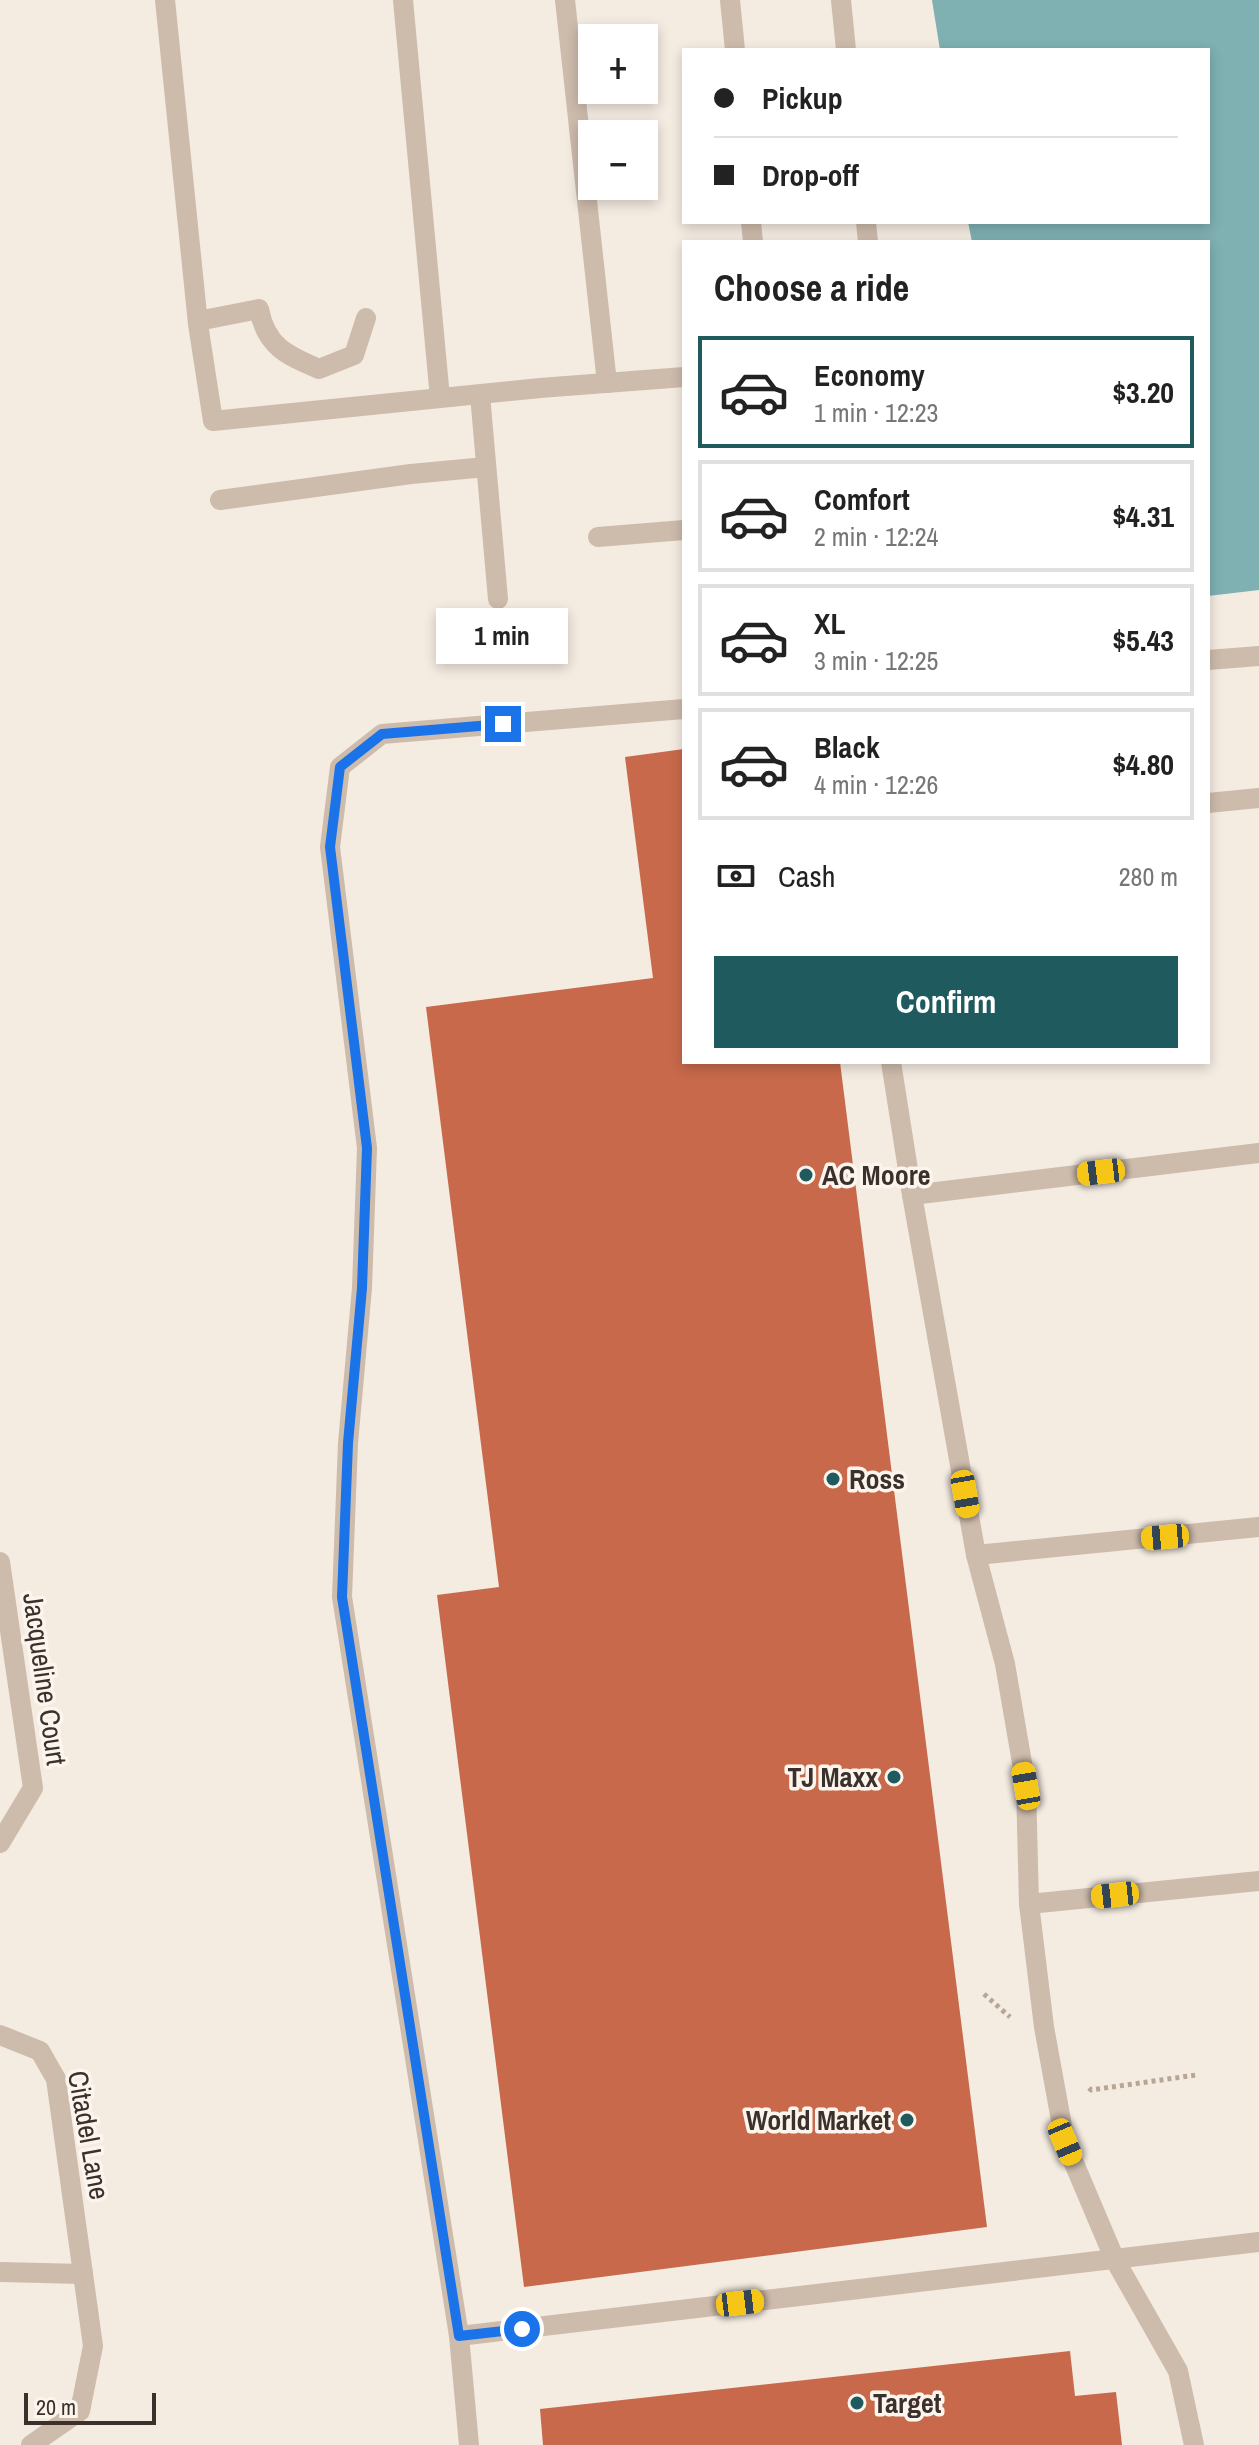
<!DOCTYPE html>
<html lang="en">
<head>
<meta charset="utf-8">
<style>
  :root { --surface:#fff; --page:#f2f2f2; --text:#222; --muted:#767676; --line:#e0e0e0; --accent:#1f5a5e }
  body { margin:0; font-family:"Archivo Narrow",sans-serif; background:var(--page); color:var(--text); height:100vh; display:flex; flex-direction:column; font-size:30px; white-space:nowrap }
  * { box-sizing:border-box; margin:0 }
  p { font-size:26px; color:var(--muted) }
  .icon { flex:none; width:44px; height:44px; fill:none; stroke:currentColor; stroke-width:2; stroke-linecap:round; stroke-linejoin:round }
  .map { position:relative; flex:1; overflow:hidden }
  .sheet { position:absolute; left:682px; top:240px; width:528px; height:824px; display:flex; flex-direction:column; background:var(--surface); border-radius:0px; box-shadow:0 4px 12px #0003 }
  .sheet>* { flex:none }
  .guide { position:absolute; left:682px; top:48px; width:528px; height:176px; border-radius:0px; box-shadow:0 4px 12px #0003; display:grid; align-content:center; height:176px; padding:0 32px; background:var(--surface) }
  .buttons { position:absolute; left:578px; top:24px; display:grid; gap:16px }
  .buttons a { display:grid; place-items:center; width:80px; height:80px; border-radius:0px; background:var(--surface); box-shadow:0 4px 12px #0003; font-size:40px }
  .scale { position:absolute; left:24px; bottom:20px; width:132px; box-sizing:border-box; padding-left:8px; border:4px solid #3b302b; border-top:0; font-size:22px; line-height:28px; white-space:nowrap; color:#3b302b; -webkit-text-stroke:6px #fbf5ee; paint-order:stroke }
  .end { position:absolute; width:36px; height:36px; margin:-18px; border:10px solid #1a73e8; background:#fff; box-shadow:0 0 0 4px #fff }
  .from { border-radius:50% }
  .bubble { position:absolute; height:56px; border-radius:0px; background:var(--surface); box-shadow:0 4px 12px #0003; font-size:26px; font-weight:700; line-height:56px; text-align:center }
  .car { position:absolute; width:24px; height:48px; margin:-24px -12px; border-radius:10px; box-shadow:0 0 6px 2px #0007; background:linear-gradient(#f5c518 24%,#345 0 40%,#f5c518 0 76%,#345 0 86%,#f5c518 0) }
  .guide b { display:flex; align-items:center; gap:28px; height:76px; font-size:30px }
  .guide b+b { border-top:2px solid var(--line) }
  .guide i { width:20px; height:20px; background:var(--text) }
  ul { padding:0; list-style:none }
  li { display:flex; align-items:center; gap:24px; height:112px; margin:0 16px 12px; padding:0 16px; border:4px solid var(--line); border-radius:0px }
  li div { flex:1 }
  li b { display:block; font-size:30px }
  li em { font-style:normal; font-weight:700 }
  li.on { border-color:var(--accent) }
  li>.icon { width:72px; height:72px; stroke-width:1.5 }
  h2 { padding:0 32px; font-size:36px; line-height:96px }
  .pay { display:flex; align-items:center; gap:20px; height:88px; padding:0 32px; font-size:30px }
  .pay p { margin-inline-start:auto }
  .primary-button { display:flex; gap:16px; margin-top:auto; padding:16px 32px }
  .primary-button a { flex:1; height:92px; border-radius:0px; background:var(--accent); color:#fff; font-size:32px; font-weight:700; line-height:92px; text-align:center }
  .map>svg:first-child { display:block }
  .water { fill:#7fb0b2 }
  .building { fill:#c8694b }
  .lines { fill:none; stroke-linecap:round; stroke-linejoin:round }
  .path { stroke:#b9a596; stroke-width:5; stroke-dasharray:4 4; stroke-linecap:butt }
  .minor { stroke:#cdbbac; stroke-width:20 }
  .route { stroke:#1a73e8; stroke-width:10 }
  .poi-dot { fill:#1f5a5e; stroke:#fbf5ee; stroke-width:3 }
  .labels { text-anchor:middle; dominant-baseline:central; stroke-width:7; stroke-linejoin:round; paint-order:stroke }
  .poi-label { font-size:28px; font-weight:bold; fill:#3b302b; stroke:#fbf5ee; text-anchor:start }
  .street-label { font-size:28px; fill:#3b302b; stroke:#fbf5ee }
</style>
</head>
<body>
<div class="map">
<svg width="1259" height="2445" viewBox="0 0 1259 2445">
  <rect width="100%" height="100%" fill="#f4ebe1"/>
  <polygon class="water" points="932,0 1259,0 1259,590 1208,596 1208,242 972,242 968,222 1208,222 1208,50 940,50"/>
  <g class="building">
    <polygon points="684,749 684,1062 840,1062 987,2227 524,2287 437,1595 499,1587 426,1007 653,978 625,757"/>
    <polygon points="1070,2351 1075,2396 1116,2392 1122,2445 543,2445 540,2409"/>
  </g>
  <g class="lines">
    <g class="path">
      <polyline points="984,1994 1010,2017"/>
      <polyline points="1089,2088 1091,2090 1196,2075"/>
    </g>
    <g class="minor">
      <polyline points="165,0 198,324 213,421 540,388 684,377"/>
      <polyline points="403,0 440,398"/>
      <polyline points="565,0 607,383"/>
      <polyline points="730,0 735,50"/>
      <polyline points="841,0 846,50"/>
      <polyline points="751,222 753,242"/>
      <polyline points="866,222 868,242"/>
      <path d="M198,321L259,309C266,346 286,355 319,369L354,355L366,318"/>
      <polyline points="480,395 498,599"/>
      <polyline points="220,500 411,474 486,467"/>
      <polyline points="598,537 684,530"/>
      <polyline points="1208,660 1259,656"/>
      <polyline points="1208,803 1259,798"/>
      <polyline points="891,1062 912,1195 976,1555 1005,1664 1026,1786 1029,1904 1044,2027 1065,2142 1115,2260 1178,2371 1194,2445"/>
      <polyline points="912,1195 1259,1153"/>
      <polyline points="976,1555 1259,1527"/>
      <polyline points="0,1562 33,1788 0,1843"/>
      <polyline points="1029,1904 1259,1881"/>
      <polyline points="0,2035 40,2051 56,2079 93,2346 80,2411 31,2445"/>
      <polyline points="0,2272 83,2274"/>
      <polyline points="459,2336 1259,2242"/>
      <polyline points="469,2445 459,2336 342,1597 348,1443 362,1288 367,1148 330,847 340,767 382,734 684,709"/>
    </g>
  </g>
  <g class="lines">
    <polyline class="route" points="503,724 382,734 340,767 330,847 367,1148 362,1288 348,1443 342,1597 459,2336 522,2329"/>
  </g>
  <g class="poi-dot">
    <circle cx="806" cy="1175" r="8"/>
    <circle cx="833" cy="1479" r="8"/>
    <circle cx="894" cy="1777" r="8"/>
    <circle cx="907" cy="2120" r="8"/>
    <circle cx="857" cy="2403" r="8"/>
  </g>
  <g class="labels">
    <g class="poi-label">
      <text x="822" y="1175">AC Moore</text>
      <text x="849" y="1479">Ross</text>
      <text x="878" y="1777" text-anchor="end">TJ Maxx</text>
      <text x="891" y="2120" text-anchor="end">World Market</text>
      <text x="873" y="2403">Target</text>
    </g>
    <g class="street-label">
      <text transform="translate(45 1679) rotate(82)">Jacqueline Court</text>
      <text transform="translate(89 2135) rotate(80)">Citadel Lane</text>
    </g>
  </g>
</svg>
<div class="buttons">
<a>+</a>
<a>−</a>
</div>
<div class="scale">20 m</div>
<i class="end from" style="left:522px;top:2329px"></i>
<i class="end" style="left:503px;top:724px"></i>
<div class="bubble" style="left:436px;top:608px;width:132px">1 min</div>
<i class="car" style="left:1101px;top:1172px;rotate:263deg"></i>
<i class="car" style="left:965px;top:1494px;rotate:170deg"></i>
<i class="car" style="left:1165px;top:1537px;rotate:265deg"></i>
<i class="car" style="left:1026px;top:1786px;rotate:350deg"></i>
<i class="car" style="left:1115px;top:1895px;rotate:264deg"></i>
<i class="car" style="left:1065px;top:2142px;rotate:157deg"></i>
<i class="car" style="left:740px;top:2303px;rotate:83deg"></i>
<div class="guide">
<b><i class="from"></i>Pickup</b>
<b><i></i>Drop-off</b>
</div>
<section class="sheet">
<h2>Choose a ride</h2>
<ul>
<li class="on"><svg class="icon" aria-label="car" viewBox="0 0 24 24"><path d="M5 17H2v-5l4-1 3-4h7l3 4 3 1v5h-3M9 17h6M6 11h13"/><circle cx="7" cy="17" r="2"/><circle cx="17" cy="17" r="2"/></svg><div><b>Economy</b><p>1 min · 12:23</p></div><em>$3.20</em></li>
<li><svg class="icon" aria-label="car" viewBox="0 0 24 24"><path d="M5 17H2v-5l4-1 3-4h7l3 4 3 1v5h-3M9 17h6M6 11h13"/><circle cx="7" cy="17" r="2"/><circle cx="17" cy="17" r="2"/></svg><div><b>Comfort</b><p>2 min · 12:24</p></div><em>$4.31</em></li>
<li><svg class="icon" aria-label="car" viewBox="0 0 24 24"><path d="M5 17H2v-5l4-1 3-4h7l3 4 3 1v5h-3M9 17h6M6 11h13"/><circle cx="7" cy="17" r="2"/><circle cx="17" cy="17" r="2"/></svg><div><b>XL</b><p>3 min · 12:25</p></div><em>$5.43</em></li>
<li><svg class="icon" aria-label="car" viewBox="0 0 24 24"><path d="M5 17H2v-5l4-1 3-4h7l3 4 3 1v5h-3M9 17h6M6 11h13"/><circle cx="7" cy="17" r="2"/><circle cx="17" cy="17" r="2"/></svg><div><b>Black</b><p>4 min · 12:26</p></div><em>$4.80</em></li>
</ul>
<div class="pay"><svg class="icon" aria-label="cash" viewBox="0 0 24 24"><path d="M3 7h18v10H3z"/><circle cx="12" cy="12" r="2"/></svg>Cash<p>280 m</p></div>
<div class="primary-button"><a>Confirm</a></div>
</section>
</div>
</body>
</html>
